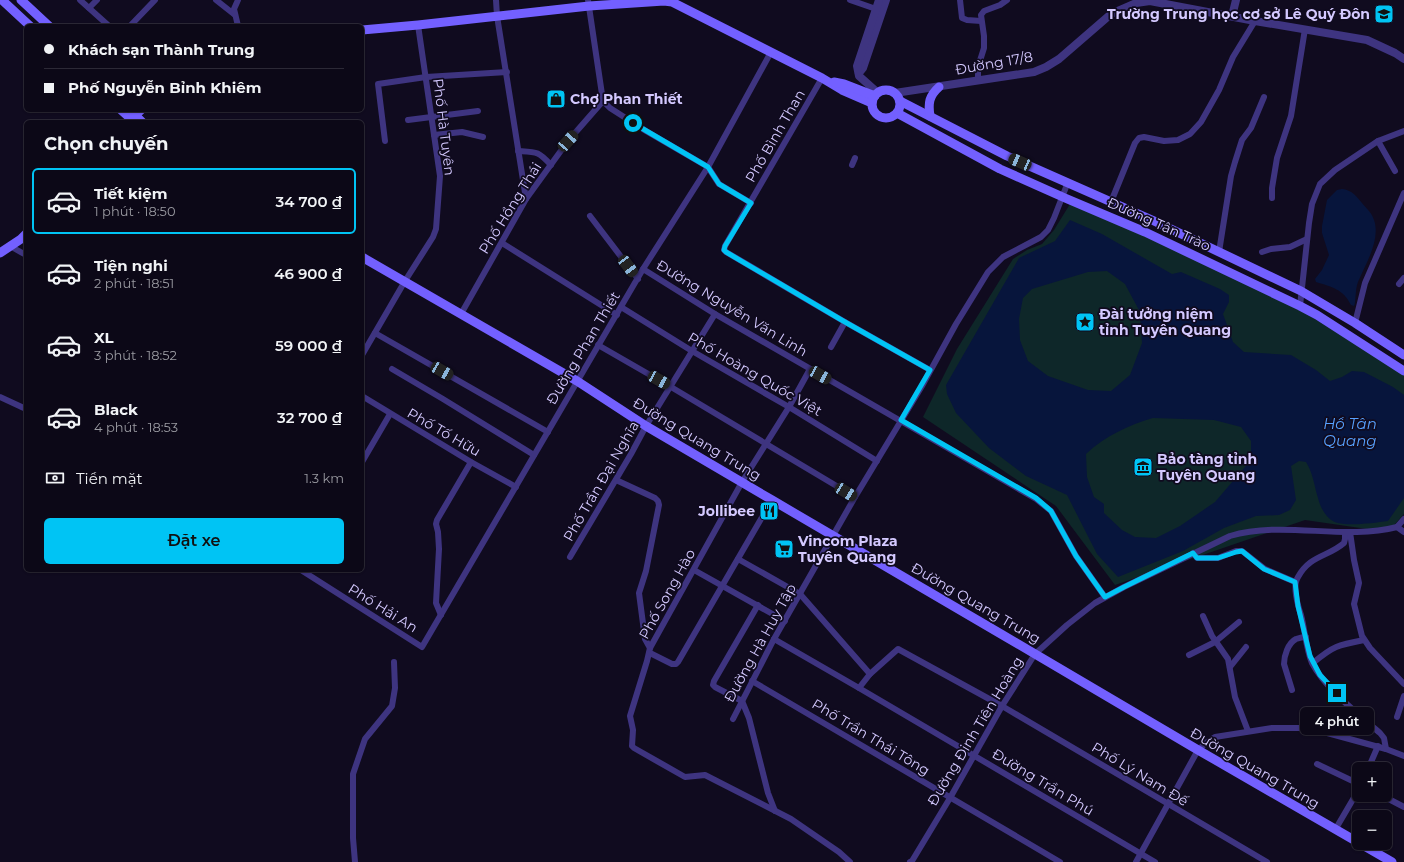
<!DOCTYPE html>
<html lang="vi">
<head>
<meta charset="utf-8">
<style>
  :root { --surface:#0c0817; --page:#1a1624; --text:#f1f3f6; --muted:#9a9aa1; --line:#2c2936; --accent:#00c4f4 }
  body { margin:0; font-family:Montserrat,sans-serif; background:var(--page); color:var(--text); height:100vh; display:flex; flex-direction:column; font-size:15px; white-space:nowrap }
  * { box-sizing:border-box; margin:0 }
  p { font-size:13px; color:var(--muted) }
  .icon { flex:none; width:22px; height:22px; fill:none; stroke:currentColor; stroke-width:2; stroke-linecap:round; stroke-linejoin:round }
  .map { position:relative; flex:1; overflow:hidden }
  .side { position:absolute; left:24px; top:120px; width:340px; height:452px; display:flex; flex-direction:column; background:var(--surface); border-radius:6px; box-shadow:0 1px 3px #0004,0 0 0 1px var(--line) }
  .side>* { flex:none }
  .top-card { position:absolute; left:24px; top:24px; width:340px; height:88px; border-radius:6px; box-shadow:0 1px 3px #0004,0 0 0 1px var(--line); display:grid; align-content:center; height:88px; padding:0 20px; background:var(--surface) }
  .tools { position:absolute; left:1352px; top:762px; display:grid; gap:8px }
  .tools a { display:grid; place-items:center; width:40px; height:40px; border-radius:6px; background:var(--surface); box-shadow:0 1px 3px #0004,0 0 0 1px var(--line); font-size:20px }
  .end { position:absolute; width:18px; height:18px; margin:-9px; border:5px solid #00c4f4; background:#111; box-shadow:0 0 0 2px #111 }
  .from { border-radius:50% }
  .bubble { position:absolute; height:28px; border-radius:6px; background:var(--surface); box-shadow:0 1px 3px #0004,0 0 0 1px var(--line); font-size:13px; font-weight:600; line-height:28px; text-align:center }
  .car { position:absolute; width:12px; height:24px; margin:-12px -6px; border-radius:5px; box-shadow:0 0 3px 1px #0007; background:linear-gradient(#222 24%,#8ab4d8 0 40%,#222 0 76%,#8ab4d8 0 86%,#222 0) }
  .top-card b { display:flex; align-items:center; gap:14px; height:38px; font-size:15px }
  .top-card b+b { border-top:1px solid var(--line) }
  .top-card i { width:10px; height:10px; background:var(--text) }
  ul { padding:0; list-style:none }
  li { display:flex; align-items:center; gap:12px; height:66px; margin:0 8px 6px; padding:0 12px; border:2px solid transparent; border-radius:6px }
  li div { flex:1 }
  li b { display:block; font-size:15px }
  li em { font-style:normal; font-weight:600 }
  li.current { border-color:var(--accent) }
  li>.icon { width:36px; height:36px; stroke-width:1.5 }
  h2 { padding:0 20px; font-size:18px; line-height:48px }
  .pay { display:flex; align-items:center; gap:10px; height:44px; padding:0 20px; font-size:15px }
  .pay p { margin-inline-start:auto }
  .button { display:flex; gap:8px; margin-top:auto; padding:8px 20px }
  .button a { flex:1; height:46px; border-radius:6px; background:var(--accent); color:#111; font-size:16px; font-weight:600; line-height:46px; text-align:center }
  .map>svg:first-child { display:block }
  .green { fill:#0e2729 }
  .water { fill:#07153c; fill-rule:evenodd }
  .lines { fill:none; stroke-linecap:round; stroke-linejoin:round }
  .minor { stroke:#3e3480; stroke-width:6 }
  .tertiary { stroke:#3e3480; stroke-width:8 }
  .secondary { stroke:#7360ff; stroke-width:9 }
  .route { stroke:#00c4f4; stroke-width:5 }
  .labels { text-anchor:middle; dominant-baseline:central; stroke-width:3.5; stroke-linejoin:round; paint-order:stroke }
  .poi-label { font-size:14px; font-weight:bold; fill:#d4c9ff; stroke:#100b1f; text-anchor:start }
  .street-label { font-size:14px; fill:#d4c9ff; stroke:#100b1f }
  .water-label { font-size:15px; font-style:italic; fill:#57a1ff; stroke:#100b1f }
</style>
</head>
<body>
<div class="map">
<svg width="1404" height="862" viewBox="0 0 1404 862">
  <rect width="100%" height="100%" fill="#100b1f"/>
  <polygon class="green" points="1070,204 1265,288 1404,374 1404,514 1388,532 1305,520 1115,585 1056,506 923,417 957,349 1013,259 1027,250 1042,244 1054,230"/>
  <g class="water">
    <path d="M1342,189C1352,190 1356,196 1362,203C1366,208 1372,213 1374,220C1381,240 1365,265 1358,282C1355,289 1356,303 1354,306L1351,305C1343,289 1332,287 1316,282L1315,279L1322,270L1329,255L1322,233V226L1327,200L1337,190Z"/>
    <path d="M1070,220L1102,234L1172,274L1181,272L1220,289L1229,295V302L1223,314L1233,342L1244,352L1291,355L1316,370L1330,381L1342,377L1352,371L1364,372L1393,387L1404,395V498L1388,521C1374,523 1350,526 1338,523C1327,521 1320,507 1318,498C1314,485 1313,473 1306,462L1299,461L1291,466L1296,500L1290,510L1279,515L1256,516L1224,528L1183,551L1118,577L1097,554L1067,495L1026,476L989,448L956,413L947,394L946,385L1019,258L1055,241ZM1107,271L1125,284L1140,312L1142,343L1130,375L1111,391L1088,390L1048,376L1028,361L1020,340L1019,319L1023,298L1032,289L1088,272ZM1153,418L1214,420L1241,427L1251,441V460L1215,502L1180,526L1156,538L1135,537L1122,530L1104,513V504L1094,497L1087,477L1086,454C1105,436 1129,425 1153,418Z"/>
  </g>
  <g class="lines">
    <g class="minor">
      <polyline points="80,0 109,26"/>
      <polyline points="216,0 235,15"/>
      <polyline points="496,0 497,16 526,199"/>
      <polyline points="850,0 876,9"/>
      <polyline points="960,0 962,18 967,20 981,21"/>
      <polyline points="89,8 97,0"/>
      <polyline points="130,26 155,0"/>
      <polyline points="238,26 234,9 238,0"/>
      <polyline points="822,78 725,246 724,250 726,252 845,322 930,370"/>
      <polyline points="978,80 978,67 984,48 984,36 981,15 984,11 1000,5 1007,0"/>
      <polyline points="603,101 610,108 646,131 708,167 719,184 751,203"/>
      <polyline points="408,120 478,111"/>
      <polyline points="434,135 462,132 483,137"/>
      <polyline points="385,141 378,84 426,77 507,72"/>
      <polyline points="1378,141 1395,171"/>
      <path d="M518,151C537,152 538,151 551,165"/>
      <polyline points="852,165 855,158"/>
      <polyline points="1272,198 1272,188 1277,158 1291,116 1305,29"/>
      <polyline points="1111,202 1135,143 1139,138 1144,137 1164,141 1178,140 1190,134 1201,122 1219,90 1233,57 1255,21"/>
      <polyline points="590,216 638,279"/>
      <polyline points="502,243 617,315"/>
      <polyline points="10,246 26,255"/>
      <polyline points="1219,252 1231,176 1235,162 1242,140 1251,128 1264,97"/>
      <polyline points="1262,252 1271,249 1290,247 1307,239"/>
      <polyline points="643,269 715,314 1036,499 1051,511 1076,556 1105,597"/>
      <polyline points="1399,284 1404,278"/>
      <polyline points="1300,306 1309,223 1312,204 1320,184 1335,170 1378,141 1404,131"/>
      <polyline points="621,307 692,351 789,407 877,461"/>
      <polyline points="461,314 526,199 568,141 603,101 588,0"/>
      <polyline points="1355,323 1365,283 1404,193"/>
      <polyline points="375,333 548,432"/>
      <polyline points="598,345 671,387 855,497"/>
      <polyline points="831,347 845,322"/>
      <polyline points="362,355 405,281 433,237 436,229 440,176 418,25"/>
      <polyline points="392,369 443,399 534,455"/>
      <polyline points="810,369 789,407 742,482 650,648 647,661 630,716 633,730 632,746 634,748 685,777 705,775 791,819 839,852 850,862"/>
      <polyline points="362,396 471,462 516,487"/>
      <polyline points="0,397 26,409"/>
      <polyline points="362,462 390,414"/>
      <polyline points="616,480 655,498 658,501 659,505 646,571 639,593 645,639 650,648"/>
      <polyline points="1397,527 1404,532"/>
      <path d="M1345,532V539L1344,543C1328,557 1310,555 1298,577C1292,586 1298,606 1301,615C1305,630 1306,649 1312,663C1325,688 1359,715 1380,733L1384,738L1386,749"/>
      <polyline points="1350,532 1354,560 1359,583 1354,604 1362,636 1370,648 1404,684"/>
      <polyline points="1193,553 1197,558 1218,558 1236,551 1242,551 1265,569 1295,582"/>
      <polyline points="570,557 631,454 646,426 715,314"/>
      <polyline points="738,559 800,594 870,674"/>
      <polyline points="301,570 422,647 643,269 708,167 771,52"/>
      <polyline points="694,570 785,621"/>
      <polyline points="758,605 714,681 713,685 715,687 742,701 749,718 768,793 775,811"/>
      <polyline points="441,615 436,603 439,549 438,532 436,524 437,520 471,462"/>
      <polyline points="1203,616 1212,636 1228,659 1235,697 1248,731"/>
      <polyline points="774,639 859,688 1155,862"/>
      <polyline points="650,653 672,664 676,664 678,662 772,500"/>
      <polyline points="1189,655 1215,642 1239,622"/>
      <path d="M1313,663C1333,646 1338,645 1364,640"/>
      <polyline points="1230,667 1246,647"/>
      <polyline points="752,681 1060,862"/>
      <polyline points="859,688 870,674 898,649 1002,706 1267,862"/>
      <path d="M1292,690L1284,664C1284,656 1288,643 1296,639C1299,638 1303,637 1306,637"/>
      <polyline points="1397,717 1404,696"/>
      <polyline points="733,719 774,639 855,497 922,386 956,324 988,272 1003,257 1041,237 1048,230 1054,218 1068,182"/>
      <polyline points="1317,764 1359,784"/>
      <polyline points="1368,769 1378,746"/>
      <polyline points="1381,795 1404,807"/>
      <polyline points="1335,830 1359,789"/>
      <polyline points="355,862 353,838 353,774 365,739 392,706 395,688 394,662"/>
      <path d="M910,862L912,861L950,798L1002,706L1035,654L1067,625L1095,603L1124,587L1230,536C1283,520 1343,541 1397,527L1404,519"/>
      <polyline points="1136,862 1198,750 1207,742 1215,737 1272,728 1309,728 1386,749 1404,756"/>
    </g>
    <g class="tertiary">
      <polyline points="1232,16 1236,0"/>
      <polyline points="859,73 863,68 886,0"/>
      <polyline points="878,93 859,76 857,66 879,0"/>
      <polyline points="895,93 1034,72 1046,67 1059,59 1111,14 1136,3 1150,1 1255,21 1367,40 1395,53 1404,59"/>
    </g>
    <g class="secondary">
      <polyline points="2,0 30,26"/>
      <polyline points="21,0 49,26"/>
      <polyline points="362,30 418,25 589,6 664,1 672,2 822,78 842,90 872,103"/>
      <polyline points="834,82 844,84 875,96"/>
      <circle cx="886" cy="104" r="14"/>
      <polyline points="900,101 1007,156 1152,220 1301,291 1355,323 1404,355"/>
      <polyline points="121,110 131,119"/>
      <polyline points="897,113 1000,169 1065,198 1145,232 1300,306 1317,315 1404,371"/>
      <polyline points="135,115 142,122"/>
      <path d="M930,116C928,103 929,96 939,87"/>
      <polyline points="128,122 141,110"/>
      <polyline points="0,253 21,239 26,234"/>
      <polyline points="362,257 577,381 646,426 772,500 1001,634 1198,750 1392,862"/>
    </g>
  </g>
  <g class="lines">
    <polyline class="route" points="633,123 708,167 719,184 751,203 725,246 724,250 726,252 845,322 930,370 901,420 1036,498 1051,511 1076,556 1105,597 1124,587 1193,553 1197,558 1218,558 1236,552 1242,551 1264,569 1295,582 1298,606 1310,656 1320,675 1337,693"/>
  </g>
  <defs>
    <g id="school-square" transform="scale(1)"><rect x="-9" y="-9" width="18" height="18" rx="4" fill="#00c4f4" stroke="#100b1f"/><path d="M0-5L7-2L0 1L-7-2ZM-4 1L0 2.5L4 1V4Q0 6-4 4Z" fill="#111"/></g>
    <g id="shop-square" transform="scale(1)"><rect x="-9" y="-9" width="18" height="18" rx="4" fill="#00c4f4" stroke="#100b1f"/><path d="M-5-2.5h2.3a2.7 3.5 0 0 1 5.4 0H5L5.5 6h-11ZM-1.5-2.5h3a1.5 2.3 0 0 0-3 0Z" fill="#111"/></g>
    <g id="sight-square" transform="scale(1)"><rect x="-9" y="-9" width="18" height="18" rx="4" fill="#00c4f4" stroke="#100b1f"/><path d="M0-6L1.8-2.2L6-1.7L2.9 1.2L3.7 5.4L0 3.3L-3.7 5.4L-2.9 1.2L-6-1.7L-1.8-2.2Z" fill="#111"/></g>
    <g id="museum-square" transform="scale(1)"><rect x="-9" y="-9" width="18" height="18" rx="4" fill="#00c4f4" stroke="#100b1f"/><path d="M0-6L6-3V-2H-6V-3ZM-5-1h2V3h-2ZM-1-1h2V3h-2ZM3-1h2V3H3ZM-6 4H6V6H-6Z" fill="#111"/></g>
    <g id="restaurant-square" transform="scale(1)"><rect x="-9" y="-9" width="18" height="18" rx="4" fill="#00c4f4" stroke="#100b1f"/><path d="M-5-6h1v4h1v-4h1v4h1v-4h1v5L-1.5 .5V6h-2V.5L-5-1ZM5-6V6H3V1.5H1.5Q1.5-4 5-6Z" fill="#111"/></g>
    <g id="supermarket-square" transform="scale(1)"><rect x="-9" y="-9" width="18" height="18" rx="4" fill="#00c4f4" stroke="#100b1f"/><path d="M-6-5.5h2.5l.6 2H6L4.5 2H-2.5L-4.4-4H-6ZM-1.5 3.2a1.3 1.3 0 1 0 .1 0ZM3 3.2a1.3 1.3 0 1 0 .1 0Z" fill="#111"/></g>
  </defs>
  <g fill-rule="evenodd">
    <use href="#school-square" x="1384" y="14"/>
    <use href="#shop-square" x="556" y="99"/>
    <use href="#sight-square" x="1085" y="322"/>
    <use href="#museum-square" x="1143" y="467"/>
    <use href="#restaurant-square" x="769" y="511"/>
    <use href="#supermarket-square" x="784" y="549"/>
  </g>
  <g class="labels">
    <g class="poi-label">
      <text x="1370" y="14" text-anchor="end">Trường Trung học cơ sở Lê Quý Đôn</text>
      <text x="570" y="99">Chợ Phan Thiết</text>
      <text x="1099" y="314">Đài tưởng niệm<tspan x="1099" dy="16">tỉnh Tuyên Quang</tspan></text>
      <text x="1157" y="459">Bảo tàng tỉnh<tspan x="1157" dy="16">Tuyên Quang</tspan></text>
      <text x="755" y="511" text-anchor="end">Jollibee</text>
      <text x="798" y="541">Vincom Plaza<tspan x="798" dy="16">Tuyên Quang</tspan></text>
    </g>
    <g class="street-label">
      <text transform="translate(994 63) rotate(-10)">Đường 17/8</text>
      <text transform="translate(444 127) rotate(83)">Phố Hà Tuyên</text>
      <text transform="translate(775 136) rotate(-60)">Phố Bình Than</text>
      <text transform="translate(510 208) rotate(-58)">Phố Hồng Thái</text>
      <text transform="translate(1159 224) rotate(24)">Đường Tân Trào</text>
      <text transform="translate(732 308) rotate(31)">Đường Nguyễn Văn Linh</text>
      <text transform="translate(583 348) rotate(-59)">Đường Phan Thiết</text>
      <text transform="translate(755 374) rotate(30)">Phố Hoàng Quốc Việt</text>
      <text transform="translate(444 432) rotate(30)">Phố Tố Hữu</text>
      <text transform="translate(697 439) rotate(31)">Đường Quang Trung</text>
      <text transform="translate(601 481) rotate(-60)">Phố Trần Đại Nghĩa</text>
      <text transform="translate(667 594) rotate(-61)">Phố Song Hào</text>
      <text transform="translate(976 603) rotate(30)">Đường Quang Trung</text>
      <text transform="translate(383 608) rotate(32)">Phố Hải An</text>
      <text transform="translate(760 643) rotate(-61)">Đường Hà Huy Tập</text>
      <text transform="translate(975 731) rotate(-59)">Đường Đinh Tiên Hoàng</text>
      <text transform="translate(871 737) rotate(31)">Phố Trần Thái Tông</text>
      <text transform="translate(1255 768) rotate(30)">Đường Quang Trung</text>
      <text transform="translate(1140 774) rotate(31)">Phố Lý Nam Đế</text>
      <text transform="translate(1043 782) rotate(31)">Đường Trần Phú</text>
    </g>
    <g class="water-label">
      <text x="1350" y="423">Hồ Tân<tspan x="1350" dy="17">Quang</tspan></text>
    </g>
  </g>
</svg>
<div class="tools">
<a>+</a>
<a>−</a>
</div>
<i class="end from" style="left:633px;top:123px"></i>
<i class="end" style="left:1337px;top:693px"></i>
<div class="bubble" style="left:1300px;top:707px;width:74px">4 phút</div>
<i class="car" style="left:568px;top:141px;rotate:42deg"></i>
<i class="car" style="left:1020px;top:162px;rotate:293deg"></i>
<i class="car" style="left:628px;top:266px;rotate:143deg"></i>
<i class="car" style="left:442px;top:371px;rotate:120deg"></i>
<i class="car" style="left:820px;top:375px;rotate:119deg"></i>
<i class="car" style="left:659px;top:380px;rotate:119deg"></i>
<i class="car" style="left:846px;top:492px;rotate:121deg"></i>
<div class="top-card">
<b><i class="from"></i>Khách sạn Thành Trung</b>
<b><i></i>Phố Nguyễn Bỉnh Khiêm</b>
</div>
<section class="side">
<h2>Chọn chuyến</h2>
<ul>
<li class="current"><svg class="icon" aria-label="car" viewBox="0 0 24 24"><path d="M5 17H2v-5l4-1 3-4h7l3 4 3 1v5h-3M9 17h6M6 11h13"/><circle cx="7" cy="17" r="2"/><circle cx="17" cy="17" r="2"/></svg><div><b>Tiết kiệm</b><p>1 phút · 18:50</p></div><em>34 700 ₫</em></li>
<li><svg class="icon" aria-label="car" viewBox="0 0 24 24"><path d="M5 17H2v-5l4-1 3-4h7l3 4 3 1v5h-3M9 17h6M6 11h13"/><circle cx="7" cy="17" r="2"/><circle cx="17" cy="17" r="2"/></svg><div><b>Tiện nghi</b><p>2 phút · 18:51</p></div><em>46 900 ₫</em></li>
<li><svg class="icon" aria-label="car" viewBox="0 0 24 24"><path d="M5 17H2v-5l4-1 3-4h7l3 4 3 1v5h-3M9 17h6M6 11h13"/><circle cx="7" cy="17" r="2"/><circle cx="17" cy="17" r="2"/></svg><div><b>XL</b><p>3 phút · 18:52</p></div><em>59 000 ₫</em></li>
<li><svg class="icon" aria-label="car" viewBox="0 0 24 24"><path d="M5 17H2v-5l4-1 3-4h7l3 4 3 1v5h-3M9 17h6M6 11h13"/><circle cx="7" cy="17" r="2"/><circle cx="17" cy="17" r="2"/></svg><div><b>Black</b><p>4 phút · 18:53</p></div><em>32 700 ₫</em></li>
</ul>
<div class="pay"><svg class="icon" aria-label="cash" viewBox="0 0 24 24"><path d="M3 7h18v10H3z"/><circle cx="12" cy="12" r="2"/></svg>Tiền mặt<p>1.3 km</p></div>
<div class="button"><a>Đặt xe</a></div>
</section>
</div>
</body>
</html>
